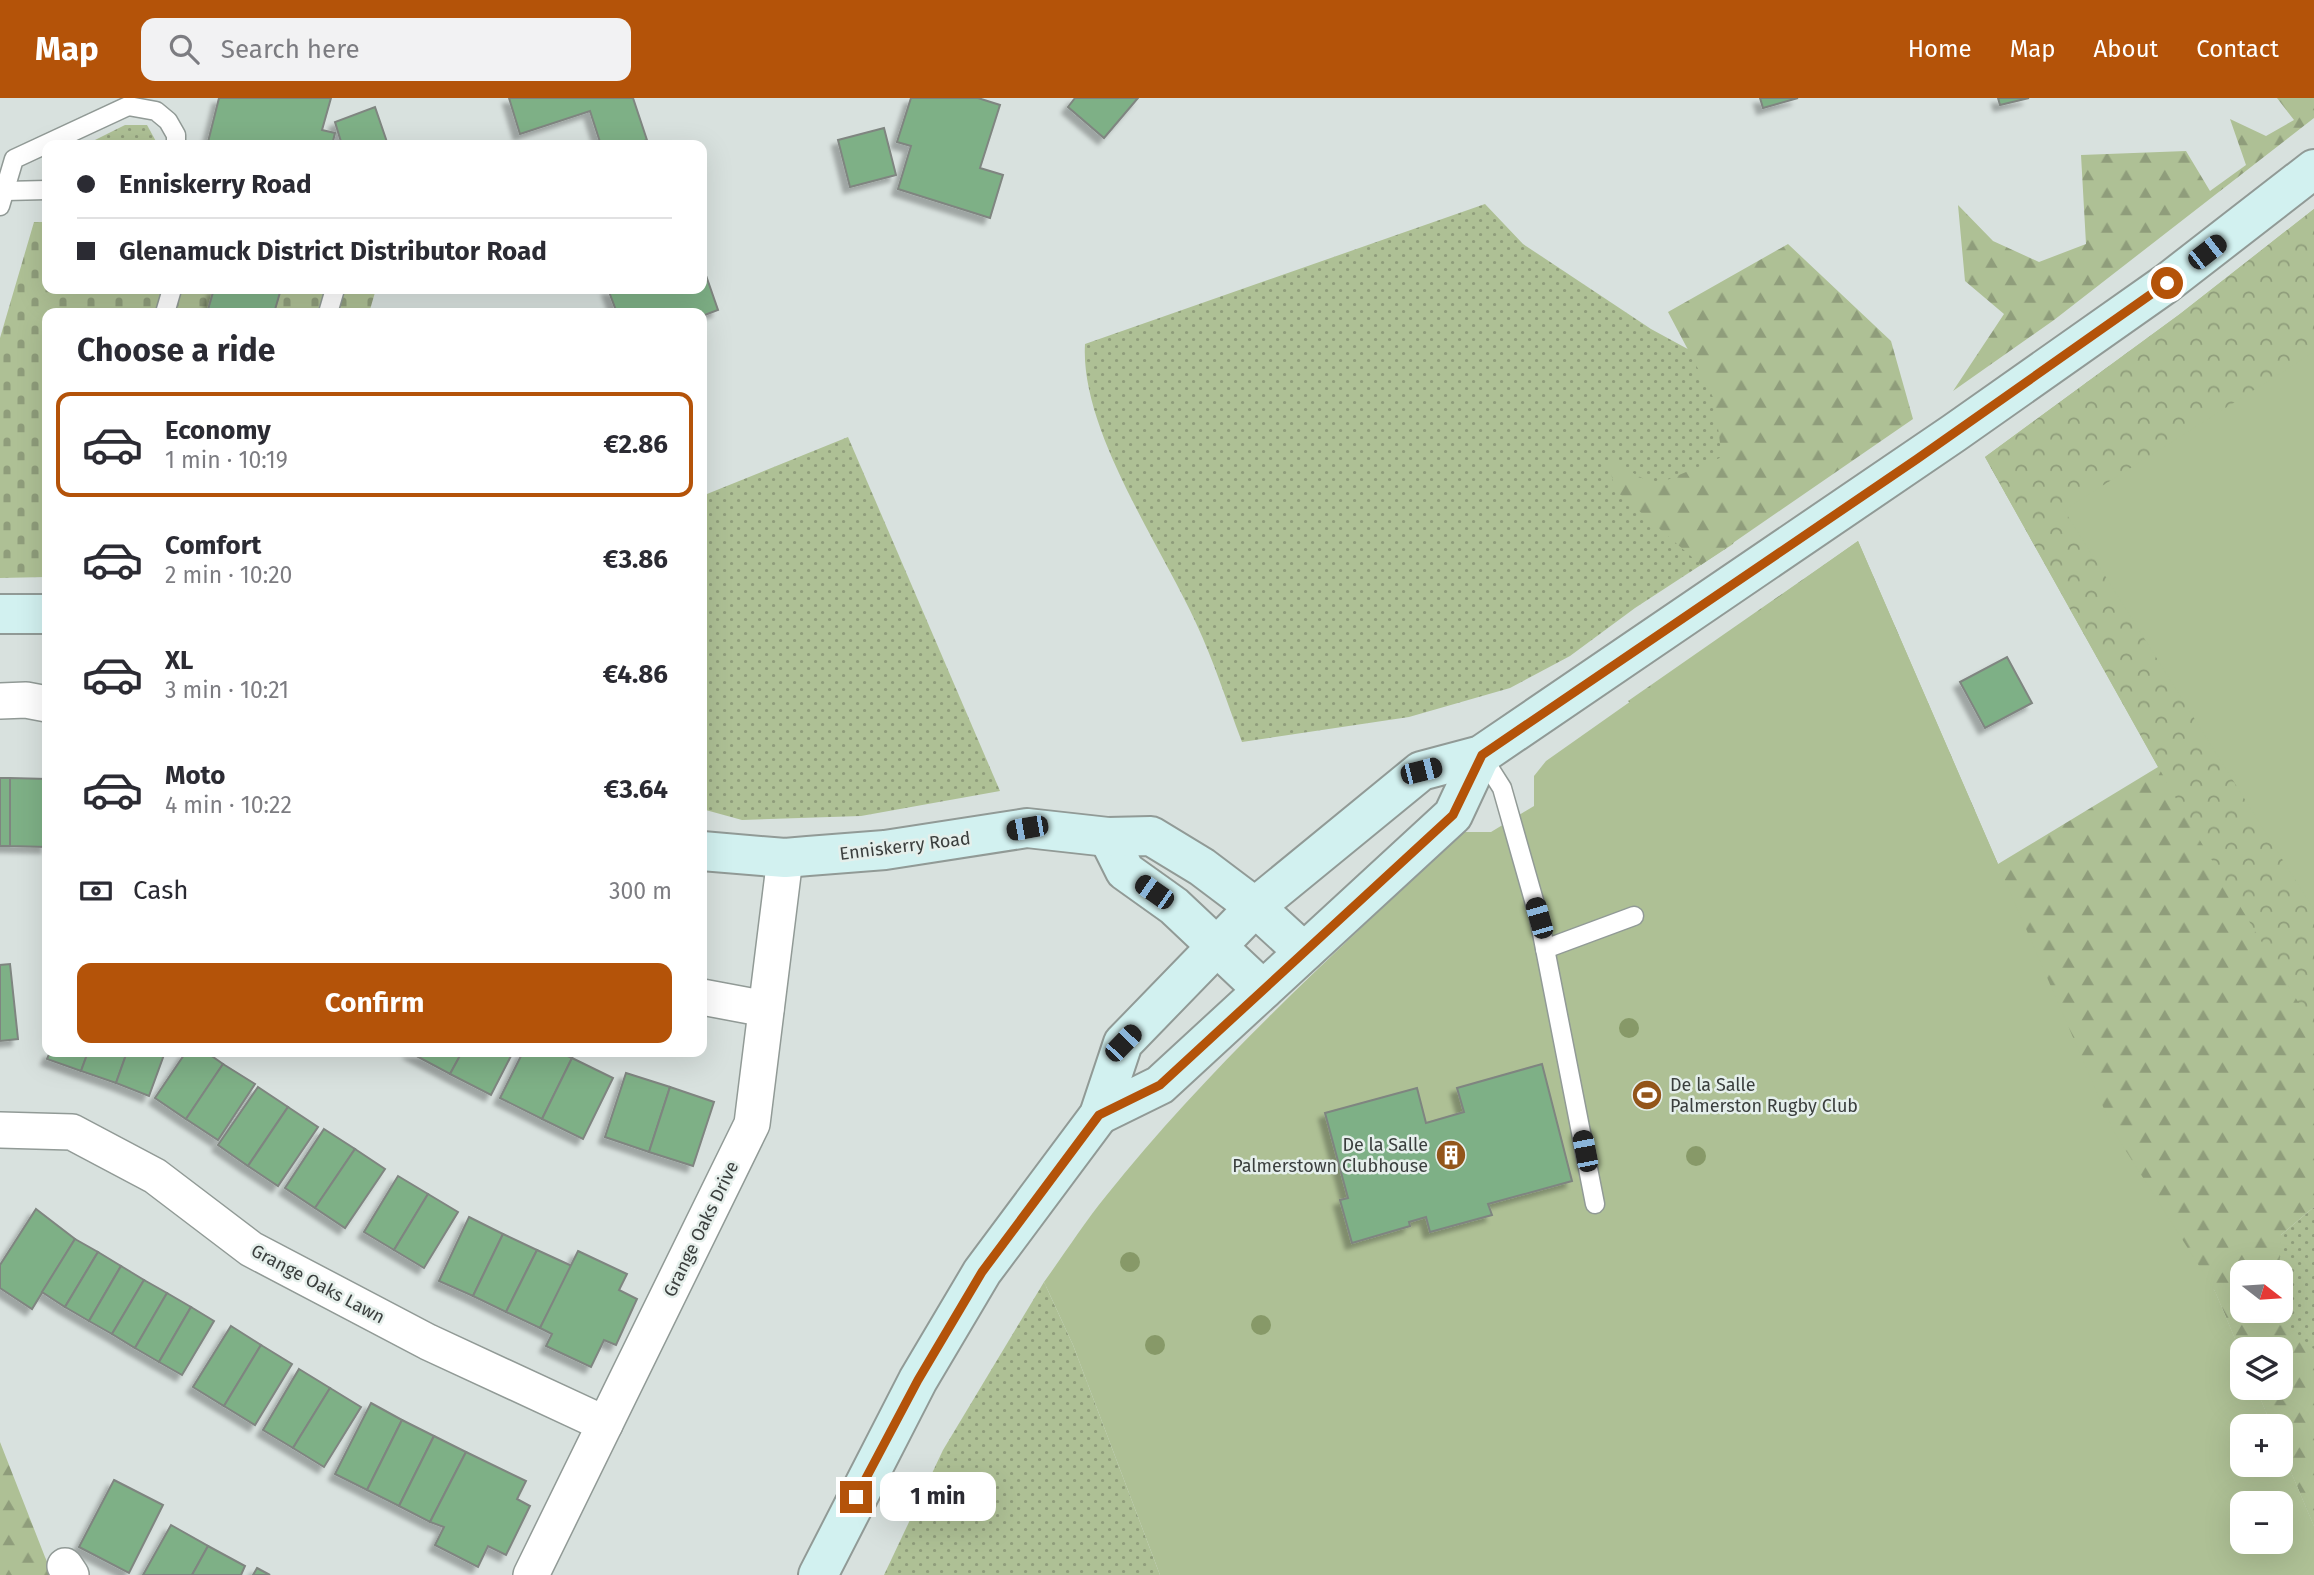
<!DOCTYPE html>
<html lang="en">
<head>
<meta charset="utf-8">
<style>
  :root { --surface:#fff; --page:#f2f2f3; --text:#2b2b33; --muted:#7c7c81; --line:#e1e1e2; --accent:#b45309 }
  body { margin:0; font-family:"Fira Sans",sans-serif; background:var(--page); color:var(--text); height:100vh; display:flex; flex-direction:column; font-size:26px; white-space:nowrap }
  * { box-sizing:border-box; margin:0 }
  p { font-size:23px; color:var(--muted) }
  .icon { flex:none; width:38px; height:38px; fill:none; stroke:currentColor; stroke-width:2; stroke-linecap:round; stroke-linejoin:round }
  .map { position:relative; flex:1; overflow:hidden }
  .side { position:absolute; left:42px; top:210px; width:665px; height:749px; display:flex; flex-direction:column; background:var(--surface); border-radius:14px; box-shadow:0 7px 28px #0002 }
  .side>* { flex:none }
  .guide { position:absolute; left:42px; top:42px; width:665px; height:154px; border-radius:14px; box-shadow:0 7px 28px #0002; display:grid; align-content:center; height:154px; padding:0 35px; background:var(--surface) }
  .needle { width:46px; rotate:107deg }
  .controls { position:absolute; left:2230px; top:1162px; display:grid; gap:14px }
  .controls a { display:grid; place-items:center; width:63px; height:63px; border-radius:14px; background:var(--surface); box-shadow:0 7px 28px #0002; font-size:35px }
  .end { position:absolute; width:32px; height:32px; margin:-16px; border:9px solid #b45309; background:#fff; box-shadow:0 0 0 4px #fff }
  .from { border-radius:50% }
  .bubble { position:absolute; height:49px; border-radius:14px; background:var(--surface); box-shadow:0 7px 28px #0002; font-size:23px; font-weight:700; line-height:49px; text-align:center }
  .car { position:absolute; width:21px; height:42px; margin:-21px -10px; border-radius:9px; box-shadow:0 0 5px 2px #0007; background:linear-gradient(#222 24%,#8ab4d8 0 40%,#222 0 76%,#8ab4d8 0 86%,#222 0) }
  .guide b { display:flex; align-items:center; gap:24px; height:66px; font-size:26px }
  .guide b+b { border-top:2px solid var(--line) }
  .guide i { width:18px; height:18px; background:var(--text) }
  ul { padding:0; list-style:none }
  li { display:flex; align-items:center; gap:21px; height:105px; margin:0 14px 10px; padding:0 21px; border:4px solid transparent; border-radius:14px }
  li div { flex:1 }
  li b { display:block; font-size:26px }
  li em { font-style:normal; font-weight:700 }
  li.selected { border-color:var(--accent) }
  li>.icon { width:63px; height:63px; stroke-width:1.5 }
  h2 { padding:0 35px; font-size:32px; line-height:84px }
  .pay { display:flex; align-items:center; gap:18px; height:77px; padding:0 35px; font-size:26px }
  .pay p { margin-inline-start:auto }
  .button { display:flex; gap:14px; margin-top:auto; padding:14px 35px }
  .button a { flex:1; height:80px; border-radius:14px; background:var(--accent); color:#fff; font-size:28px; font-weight:700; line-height:80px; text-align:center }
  header { display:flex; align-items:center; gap:42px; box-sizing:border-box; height:98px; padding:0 35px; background:var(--accent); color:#fff }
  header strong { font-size:33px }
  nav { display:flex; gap:38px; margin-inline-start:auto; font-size:24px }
  .search { width:490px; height:63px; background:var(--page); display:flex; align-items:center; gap:18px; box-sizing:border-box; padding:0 24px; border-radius:14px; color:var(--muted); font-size:26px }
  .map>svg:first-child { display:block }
  .grass { fill:url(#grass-dots); fill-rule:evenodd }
  .forest { fill:url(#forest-firs) }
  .cemetery { fill:url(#cemetery-stones) }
  .park { fill:url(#park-crowns) }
  .pitch { fill:#aec095; fill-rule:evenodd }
  .building { fill:#7eb086; stroke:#7f8580; stroke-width:2; filter:url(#shadow) }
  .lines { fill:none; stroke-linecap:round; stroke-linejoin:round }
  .lane-casing { stroke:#919a96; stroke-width:21 }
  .street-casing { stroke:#919a96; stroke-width:38 }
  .secondary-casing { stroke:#919a96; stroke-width:42 }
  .lane { stroke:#fff; stroke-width:18 }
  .street { stroke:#fff; stroke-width:35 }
  .secondary { stroke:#d2f1f0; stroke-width:38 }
  .tree { fill:#879968 }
  .route { stroke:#b45309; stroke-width:9 }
  .labels { text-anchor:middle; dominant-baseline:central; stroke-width:5; stroke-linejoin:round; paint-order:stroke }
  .street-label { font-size:18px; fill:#3a3e3d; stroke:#e5efeb }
  .poi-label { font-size:18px; fill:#3a3e3d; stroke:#e5efeb; text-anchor:start }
</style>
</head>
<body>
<header>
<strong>Map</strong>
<div class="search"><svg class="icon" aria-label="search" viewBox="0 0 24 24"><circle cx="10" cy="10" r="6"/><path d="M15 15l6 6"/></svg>Search here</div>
<nav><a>Home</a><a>Map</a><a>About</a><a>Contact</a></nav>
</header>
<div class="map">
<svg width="2314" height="1477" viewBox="0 0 2314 1477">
  <defs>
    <pattern id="grass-dots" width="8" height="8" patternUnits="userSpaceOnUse" patternTransform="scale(1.75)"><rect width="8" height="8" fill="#aec095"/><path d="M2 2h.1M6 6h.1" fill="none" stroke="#8f9d7b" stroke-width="1.8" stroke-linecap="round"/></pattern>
    <pattern id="forest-firs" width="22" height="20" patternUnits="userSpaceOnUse" patternTransform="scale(1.75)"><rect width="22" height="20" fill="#aec095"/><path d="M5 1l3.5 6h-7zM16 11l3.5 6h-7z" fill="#8f9d7b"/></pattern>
    <pattern id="cemetery-stones" width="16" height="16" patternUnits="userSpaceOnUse" patternTransform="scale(1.75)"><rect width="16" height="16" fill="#aec095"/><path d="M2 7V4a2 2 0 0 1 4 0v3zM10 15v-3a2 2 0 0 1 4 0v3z" fill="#8f9d7b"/></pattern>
    <pattern id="park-crowns" width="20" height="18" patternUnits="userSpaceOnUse" patternTransform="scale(1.75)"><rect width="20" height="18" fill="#aec095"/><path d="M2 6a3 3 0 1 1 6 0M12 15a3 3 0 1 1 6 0" fill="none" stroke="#8f9d7b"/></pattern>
    <filter id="shadow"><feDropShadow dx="-6" dy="6" stdDeviation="2" flood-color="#0004"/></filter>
  </defs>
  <rect width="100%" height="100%" fill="#d8e1de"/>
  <g class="grass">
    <polygon points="125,27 147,27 158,47 85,47"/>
    <path d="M1485,106L1523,146L1651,231L1785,304L1733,446L1635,510L1570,558L1510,590L1409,619L1242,644C1227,605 1214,563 1196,525C1160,446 1080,332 1085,246Z"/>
    <polygon points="848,339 1000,693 861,718 742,722 702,711 702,398"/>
    <path d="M2314,1109V1428L2280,1348V1328H2272L2256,1290H2280V1251H2242V1257L2215,1193ZM2242,1174H2280V1213H2242Z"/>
    <polygon points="1044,1184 1073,1247 1160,1477 884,1477 943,1352"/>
  </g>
  <g class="forest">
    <polygon points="2277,0 2314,0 2314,20 2054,222 1953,293 2004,216 1965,183 1958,107 1993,143 2039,164 2086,146 2081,57 2186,53 2210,93 2246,67 2230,21 2266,38 2294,22"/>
    <polygon points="2314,111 2314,1109 2281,1137 2279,1174 2242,1174 2242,1213 2276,1213 2276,1218 2314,1251 2314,1428 2280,1348 2280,1328 2272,1328 2256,1290 2280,1290 2280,1251 2242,1251 2242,1257 2215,1193 1628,603 1858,443 1998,766 2158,669 1985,359 2180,216"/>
    <polygon points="1788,146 1891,243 1913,321 1701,467 1614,391 1609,362 1655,387 1722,359 1714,301 1668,214"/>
    <polygon points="0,1344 45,1459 53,1477 0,1477"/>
  </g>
  <polygon class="cemetery" points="34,124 47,124 47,191 376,191 369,215 47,215 47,479 0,480 0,240"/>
  <polygon class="park" points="2314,111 2314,930 2193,731 1985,359 2180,216"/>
  <g class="pitch">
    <polygon points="2314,254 2314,812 2064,412"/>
    <path d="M1858,443L2114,1034L2215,1193L2242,1257V1290H2256L2272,1328H2242V1367H2280V1348L2314,1428V1477H1160L1073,1247L1044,1184C1065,1155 1084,1125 1106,1098C1212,965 1340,850 1464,734H1491L1534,708V678L1546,663ZM2242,1405H2280V1444H2242Z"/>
  </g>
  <g class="building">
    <polygon points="219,0 331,0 322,32 335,35 332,47 221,47 208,44"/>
    <polygon points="509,0 633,0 647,42 632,47 601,47 590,13 520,36"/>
    <polygon points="911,0 978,0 1000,7 980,70 1003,77 990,120 898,91 911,48 897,44"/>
    <polygon points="1075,0 1138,0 1104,40 1068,9"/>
    <polygon points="1760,0 1798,0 1763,10"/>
    <polygon points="1998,0 2029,0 2000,7"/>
    <polygon points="375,9 388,47 342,47 335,24"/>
    <polygon points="884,30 896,77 850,89 838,42"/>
    <polygon points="702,166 718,212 702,218 702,215 617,215 608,191 702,191"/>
    <polygon points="214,191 281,191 274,215 207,215"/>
    <polygon points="2007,559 2032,605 1985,630 1960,584"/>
    <rect x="0" y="680" width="10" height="68"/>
    <polygon points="10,680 47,681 47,749 10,748"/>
    <polygon points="10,866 18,941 0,943 0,867"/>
    <polygon points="50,954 88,954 81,973 47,961"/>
    <polygon points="88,954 127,954 116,985 81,973"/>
    <polygon points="127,954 165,954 149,998 116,985"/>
    <polygon points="186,954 206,954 223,966 186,1021 155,1000"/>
    <polygon points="409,954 462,954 450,976"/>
    <polygon points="462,954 513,954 491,997 450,976"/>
    <polygon points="523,954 559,954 572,960 542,1021 500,1000"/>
    <polygon points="572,960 613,980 583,1041 542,1021"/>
    <polygon points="223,966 255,986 218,1042 186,1021"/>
    <polygon points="1542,966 1572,1083 1488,1106 1492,1117 1430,1134 1426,1119 1409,1124 1410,1128 1352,1145 1340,1102 1348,1100 1325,1015 1417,990 1426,1025 1464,1014 1457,990"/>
    <polygon points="626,975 670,989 649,1054 605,1039"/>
    <polygon points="258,989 288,1009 248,1068 218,1047"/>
    <polygon points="670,989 714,1004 693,1068 649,1054"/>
    <polygon points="288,1009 318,1029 278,1088 248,1068"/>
    <polygon points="324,1031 355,1051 315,1110 285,1090"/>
    <polygon points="355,1051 385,1071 345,1130 315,1110"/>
    <polygon points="398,1078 428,1096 394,1152 364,1134"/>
    <polygon points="428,1096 458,1114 424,1170 394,1152"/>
    <polygon points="36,1111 75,1141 32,1211 0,1190 0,1167"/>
    <polygon points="469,1119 503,1136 473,1198 439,1183"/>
    <polygon points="503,1136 537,1152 506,1214 473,1198"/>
    <polygon points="75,1141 98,1154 65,1209 42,1194"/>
    <polygon points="537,1152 572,1168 540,1230 506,1214"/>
    <polygon points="578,1153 627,1176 619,1192 637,1201 616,1247 604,1242 591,1269 546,1248 552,1236 540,1230"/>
    <polygon points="98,1154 121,1168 89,1223 65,1209"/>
    <polygon points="121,1168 144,1182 112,1236 89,1223"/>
    <polygon points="144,1182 167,1195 135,1250 112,1236"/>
    <polygon points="167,1195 191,1209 159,1264 135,1250"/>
    <polygon points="191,1209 214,1223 182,1277 159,1264"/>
    <polygon points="231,1228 261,1247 224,1308 193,1289"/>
    <polygon points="261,1247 292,1266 255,1327 224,1308"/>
    <polygon points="299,1271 330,1290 293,1350 263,1332"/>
    <polygon points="330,1290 361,1309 324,1369 293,1350"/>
    <polygon points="371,1305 402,1322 367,1392 335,1376"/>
    <polygon points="402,1322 434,1338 399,1408 367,1392"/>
    <polygon points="434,1338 466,1354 430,1424 399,1408"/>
    <polygon points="466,1354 526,1383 517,1401 530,1408 506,1457 488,1448 478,1469 435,1447 444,1429 430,1424"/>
    <polygon points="114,1382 163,1407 129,1475 79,1449"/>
    <polygon points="171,1427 208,1448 192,1477 143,1477"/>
    <polygon points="208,1448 245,1468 241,1477 192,1477"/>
    <polygon points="257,1470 270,1477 253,1477"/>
  </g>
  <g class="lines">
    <g class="lane-casing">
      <g id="lane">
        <polyline points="5,93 47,92"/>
        <polyline points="0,108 14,61 128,8 156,13 168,23 176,37 176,47"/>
        <polyline points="165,215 172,191"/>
        <polyline points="328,215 335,191"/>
        <polyline points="1481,657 1502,690 1539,820 1595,1106"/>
        <polyline points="1545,851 1634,818"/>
      </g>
    </g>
    <g class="street-casing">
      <g id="street">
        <polyline points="0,603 26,602 47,606"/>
        <polyline points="702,899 766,911"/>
        <polyline points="0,1032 72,1034 155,1078 251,1151 428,1244 605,1326"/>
        <polyline points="65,1468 71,1477"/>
        <polyline points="531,1477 752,1026 785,760"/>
      </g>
    </g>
    <g class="secondary-casing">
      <g id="secondary">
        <polyline points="0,516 47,516"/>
        <polyline points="1108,739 1125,773 1174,808 1263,892"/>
        <polyline points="702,753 785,760 808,758 885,752 1027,730 1108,739 1151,738 1202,769 1255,809 1304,854"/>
        <polyline points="1099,1017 1160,987 1453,717 1481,657"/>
        <polyline points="818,1477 918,1282 982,1174 1099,1017 1123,945 1255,809 1421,673 1481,657 1954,335 2167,185 2314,71"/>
      </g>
    </g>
    <use href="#lane" class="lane"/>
    <use href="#street" class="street"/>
    <use href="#secondary" class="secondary"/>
  </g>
  <g class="tree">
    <circle cx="1629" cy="930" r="10"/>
    <circle cx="1696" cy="1058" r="10"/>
    <circle cx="1130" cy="1164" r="10"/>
    <circle cx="1261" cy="1227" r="10"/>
    <circle cx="1155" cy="1247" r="10"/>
  </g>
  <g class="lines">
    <polyline class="route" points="856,1399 918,1282 982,1174 1099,1017 1160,987 1453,717 1482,657 1917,361 2167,185"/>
  </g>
  <defs>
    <g id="stadium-disc" transform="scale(1.575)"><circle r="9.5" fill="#93551a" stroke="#e5efeb"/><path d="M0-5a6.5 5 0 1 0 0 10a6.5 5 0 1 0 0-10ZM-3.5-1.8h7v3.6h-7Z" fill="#fff"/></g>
    <g id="building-disc" transform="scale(1.575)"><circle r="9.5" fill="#93551a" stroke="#e5efeb"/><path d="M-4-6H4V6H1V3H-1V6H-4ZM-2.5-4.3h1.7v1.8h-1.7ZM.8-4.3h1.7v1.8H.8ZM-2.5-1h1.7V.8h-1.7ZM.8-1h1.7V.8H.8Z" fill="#fff"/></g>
  </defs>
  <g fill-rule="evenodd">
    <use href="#stadium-disc" x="1647" y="997"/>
    <use href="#building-disc" x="1451" y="1057"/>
  </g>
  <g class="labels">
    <g class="street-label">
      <text transform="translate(905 748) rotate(-7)">Enniskerry Road</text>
      <text transform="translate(701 1131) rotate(-64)">Grange Oaks Drive</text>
      <text transform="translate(318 1186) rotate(28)">Grange Oaks Lawn</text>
    </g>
    <g class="poi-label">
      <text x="1670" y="987">De la Salle<tspan x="1670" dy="21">Palmerston Rugby Club</tspan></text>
      <text x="1428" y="1047" text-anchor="end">De la Salle<tspan x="1428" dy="21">Palmerstown Clubhouse</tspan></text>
    </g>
  </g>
</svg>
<div class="controls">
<a><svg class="needle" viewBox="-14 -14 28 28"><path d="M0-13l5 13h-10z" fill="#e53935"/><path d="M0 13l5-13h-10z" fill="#7c7c81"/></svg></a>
<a><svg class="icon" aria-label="layers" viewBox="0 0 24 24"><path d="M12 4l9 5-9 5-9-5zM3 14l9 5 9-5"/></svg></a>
<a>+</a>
<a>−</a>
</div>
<i class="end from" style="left:2167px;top:185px"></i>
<i class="end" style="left:856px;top:1399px"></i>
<div class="bubble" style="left:880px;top:1374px;width:116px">1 min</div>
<i class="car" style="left:2207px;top:154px;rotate:52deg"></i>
<i class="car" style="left:1421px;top:673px;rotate:76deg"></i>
<i class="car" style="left:1027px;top:730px;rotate:260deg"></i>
<i class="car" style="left:1154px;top:794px;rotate:305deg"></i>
<i class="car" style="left:1539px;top:820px;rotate:344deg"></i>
<i class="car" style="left:1123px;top:945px;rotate:44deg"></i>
<i class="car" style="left:1585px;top:1053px;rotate:349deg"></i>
<div class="guide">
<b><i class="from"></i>Enniskerry Road</b>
<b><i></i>Glenamuck District Distributor Road</b>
</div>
<section class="side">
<h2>Choose a ride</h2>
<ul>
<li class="selected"><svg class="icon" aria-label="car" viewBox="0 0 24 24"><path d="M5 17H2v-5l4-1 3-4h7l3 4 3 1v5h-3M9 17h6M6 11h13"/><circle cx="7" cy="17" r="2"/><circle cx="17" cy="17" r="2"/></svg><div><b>Economy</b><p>1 min · 10:19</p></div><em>€2.86</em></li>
<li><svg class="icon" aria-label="car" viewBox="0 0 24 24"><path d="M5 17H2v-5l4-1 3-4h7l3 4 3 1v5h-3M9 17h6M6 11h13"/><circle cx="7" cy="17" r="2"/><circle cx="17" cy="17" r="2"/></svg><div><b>Comfort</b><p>2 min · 10:20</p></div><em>€3.86</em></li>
<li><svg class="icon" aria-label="car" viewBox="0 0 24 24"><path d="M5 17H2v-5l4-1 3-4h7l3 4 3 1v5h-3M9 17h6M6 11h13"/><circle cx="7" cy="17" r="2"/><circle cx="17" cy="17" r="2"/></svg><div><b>XL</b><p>3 min · 10:21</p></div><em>€4.86</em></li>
<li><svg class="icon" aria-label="car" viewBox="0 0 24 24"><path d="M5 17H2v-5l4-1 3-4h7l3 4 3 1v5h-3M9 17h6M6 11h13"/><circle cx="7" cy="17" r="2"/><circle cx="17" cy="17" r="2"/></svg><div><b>Moto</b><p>4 min · 10:22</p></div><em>€3.64</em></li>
</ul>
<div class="pay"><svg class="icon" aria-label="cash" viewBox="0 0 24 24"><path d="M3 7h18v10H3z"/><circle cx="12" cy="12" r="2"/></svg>Cash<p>300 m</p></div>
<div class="button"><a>Confirm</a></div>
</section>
</div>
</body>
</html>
